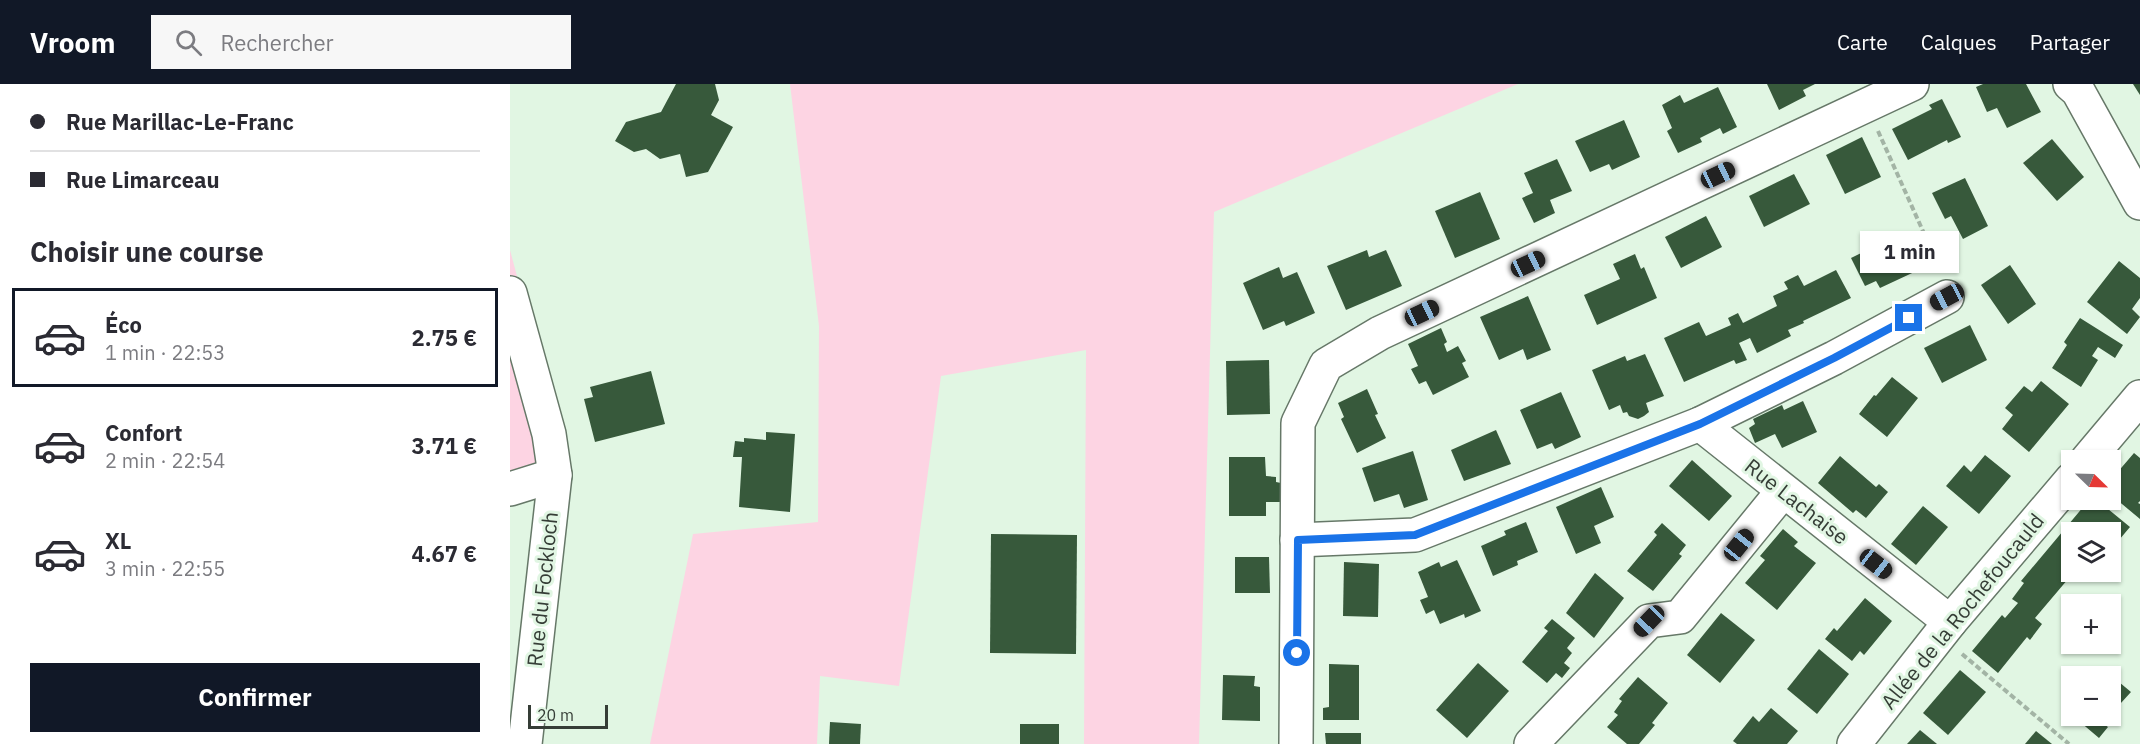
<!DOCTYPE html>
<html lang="fr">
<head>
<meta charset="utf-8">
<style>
  :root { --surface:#fff; --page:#f7f7f7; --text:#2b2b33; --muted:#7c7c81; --line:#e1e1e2; --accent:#111827 }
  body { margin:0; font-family:"IBM Plex Sans",sans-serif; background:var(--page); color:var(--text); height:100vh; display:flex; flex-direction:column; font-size:22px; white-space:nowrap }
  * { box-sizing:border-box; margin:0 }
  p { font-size:20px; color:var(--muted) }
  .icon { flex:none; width:33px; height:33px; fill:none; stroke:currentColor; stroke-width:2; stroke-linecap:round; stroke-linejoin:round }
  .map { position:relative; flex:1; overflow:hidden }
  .drawer { display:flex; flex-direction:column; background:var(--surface); width:510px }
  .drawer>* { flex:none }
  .banner { display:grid; align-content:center; height:132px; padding:0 30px; background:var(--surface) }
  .needle { width:39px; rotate:113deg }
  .controls { position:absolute; left:1551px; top:366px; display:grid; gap:12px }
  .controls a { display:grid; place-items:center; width:60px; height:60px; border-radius:0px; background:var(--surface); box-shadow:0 2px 4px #0004; font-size:30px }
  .scale { position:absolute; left:18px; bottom:15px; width:80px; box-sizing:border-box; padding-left:6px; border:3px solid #353d36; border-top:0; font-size:16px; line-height:21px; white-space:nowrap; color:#353d36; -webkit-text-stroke:4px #e1f6e3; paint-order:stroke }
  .end { position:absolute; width:27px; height:27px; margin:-14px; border:8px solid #1a73e8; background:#fff; box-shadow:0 0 0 3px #fff }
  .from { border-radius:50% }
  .bubble { position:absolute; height:42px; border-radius:0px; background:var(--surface); box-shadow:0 2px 4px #0004; font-size:20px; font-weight:700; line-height:42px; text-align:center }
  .car { position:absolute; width:18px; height:36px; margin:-18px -9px; border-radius:8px; box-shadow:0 0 4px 2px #0007; background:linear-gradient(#222 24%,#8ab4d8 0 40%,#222 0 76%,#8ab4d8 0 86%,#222 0) }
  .banner b { display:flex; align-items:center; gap:21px; height:57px; font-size:22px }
  .banner b+b { border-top:2px solid var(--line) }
  .banner i { width:15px; height:15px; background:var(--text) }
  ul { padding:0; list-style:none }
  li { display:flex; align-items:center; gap:18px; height:99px; margin:0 12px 9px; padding:0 18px; border:3px solid transparent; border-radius:0px }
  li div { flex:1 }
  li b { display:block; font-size:22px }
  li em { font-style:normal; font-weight:700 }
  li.selected { border-color:var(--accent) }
  li>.icon { width:54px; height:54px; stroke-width:1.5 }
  h2 { padding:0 30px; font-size:27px; line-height:72px }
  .primary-button { display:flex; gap:12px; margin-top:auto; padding:12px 30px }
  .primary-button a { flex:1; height:69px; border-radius:0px; background:var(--accent); color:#fff; font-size:24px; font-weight:700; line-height:69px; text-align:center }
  header { display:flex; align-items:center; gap:36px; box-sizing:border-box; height:84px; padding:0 30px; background:var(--accent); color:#fff }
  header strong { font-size:28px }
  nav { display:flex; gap:33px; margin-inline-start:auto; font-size:21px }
  .search { width:420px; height:54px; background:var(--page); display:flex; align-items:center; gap:15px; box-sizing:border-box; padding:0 21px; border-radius:0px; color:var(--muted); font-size:22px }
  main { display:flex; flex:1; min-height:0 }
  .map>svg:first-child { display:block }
  .green { fill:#fdd4e3 }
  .building { fill:#37593b }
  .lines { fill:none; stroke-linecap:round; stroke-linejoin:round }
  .minor-casing { stroke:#667868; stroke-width:36 }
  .path { stroke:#a3b4a5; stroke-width:4; stroke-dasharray:6 3; stroke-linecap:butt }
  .minor { stroke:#fff; stroke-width:33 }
  .route { stroke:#1a73e8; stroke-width:8 }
  .labels { text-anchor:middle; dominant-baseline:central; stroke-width:6; stroke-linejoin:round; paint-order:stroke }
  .street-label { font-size:21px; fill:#353d36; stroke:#e1f6e3 }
</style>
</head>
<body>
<header>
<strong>Vroom</strong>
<div class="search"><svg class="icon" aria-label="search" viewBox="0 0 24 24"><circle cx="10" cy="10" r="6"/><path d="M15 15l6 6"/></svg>Rechercher</div>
<nav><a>Carte</a><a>Calques</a><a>Partager</a></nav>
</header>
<main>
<section class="drawer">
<div class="banner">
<b><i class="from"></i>Rue Marillac-Le-Franc</b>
<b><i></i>Rue Limarceau</b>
</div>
<h2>Choisir une course</h2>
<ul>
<li class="selected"><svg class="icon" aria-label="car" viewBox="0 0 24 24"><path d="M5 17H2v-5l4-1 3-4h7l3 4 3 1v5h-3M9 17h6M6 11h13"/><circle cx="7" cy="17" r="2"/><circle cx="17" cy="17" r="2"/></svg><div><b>Éco</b><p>1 min · 22:53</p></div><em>2.75 €</em></li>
<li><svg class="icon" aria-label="car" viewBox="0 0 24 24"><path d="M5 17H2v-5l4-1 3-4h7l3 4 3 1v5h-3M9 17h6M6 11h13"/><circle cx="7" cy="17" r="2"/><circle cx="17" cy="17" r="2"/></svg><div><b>Confort</b><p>2 min · 22:54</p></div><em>3.71 €</em></li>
<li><svg class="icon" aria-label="car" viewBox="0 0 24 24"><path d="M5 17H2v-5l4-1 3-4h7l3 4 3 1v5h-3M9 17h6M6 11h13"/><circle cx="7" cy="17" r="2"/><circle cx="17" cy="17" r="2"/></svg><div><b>XL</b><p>3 min · 22:55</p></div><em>4.67 €</em></li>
</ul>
<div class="primary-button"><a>Confirmer</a></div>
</section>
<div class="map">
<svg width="1630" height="660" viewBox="0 0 1630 660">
  <rect width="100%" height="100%" fill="#e1f6e3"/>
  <g class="green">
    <polygon points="280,0 1008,0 704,128 689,660 574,660 576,266 431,292 389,602 310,592 307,660 140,660 183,450 308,438 309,242"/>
    <polygon points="0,166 55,372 0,388"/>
  </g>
  <g class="building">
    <polygon points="166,0 205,0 209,16 201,31 223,43 198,88 176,93 170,70 150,75 136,65 124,68 105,57 116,38 151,28"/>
    <polygon points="1257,0 1305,0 1293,6 1296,12 1269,26"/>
    <polygon points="1473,0 1516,0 1531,28 1497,44 1487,24 1477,28 1466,3"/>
    <polygon points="1623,0 1630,0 1630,11"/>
    <polygon points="1208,3 1227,43 1213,50 1210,44 1190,54 1192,58 1168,69 1157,47 1162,44 1152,21 1170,11 1174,19"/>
    <polygon points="1432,15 1451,53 1438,59 1437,56 1398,76 1382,45 1422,25 1419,21"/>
    <polygon points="1114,36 1130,73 1102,86 1099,80 1080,88 1065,57"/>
    <polygon points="1352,53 1371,93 1335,110 1316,71"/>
    <polygon points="1542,55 1574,93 1547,117 1513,79"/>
    <polygon points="1047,75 1062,107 1040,116 1045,129 1024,139 1012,114 1023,109 1014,89"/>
    <polygon points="1284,90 1300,120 1254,143 1239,112"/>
    <polygon points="1455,94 1478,142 1453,155 1441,132 1435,135 1422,109"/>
    <polygon points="970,108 990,155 945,174 925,127"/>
    <polygon points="1196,132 1212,163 1171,184 1155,153"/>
    <polygon points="1396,147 1415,183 1370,204 1366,197 1355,202 1341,174"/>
    <polygon points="857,166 859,173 876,166 892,202 836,226 817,182"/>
    <polygon points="1125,170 1131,185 1134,183 1147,214 1087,241 1074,211 1110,195 1103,180"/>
    <polygon points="1609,177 1630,194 1630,214 1622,225 1630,233 1617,250 1577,218"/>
    <polygon points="1500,181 1526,220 1498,240 1471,201"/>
    <polygon points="769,183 773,194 787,188 805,229 776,242 774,237 753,246 733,199"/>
    <polygon points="1326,186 1341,214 1293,237 1294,239 1278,246 1281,252 1247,269 1240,254 1229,259 1237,276 1226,280 1224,276 1174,298 1154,254 1189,238 1196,252 1221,241 1218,234 1228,229 1233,239 1267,222 1263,212 1278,205 1274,198 1288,191 1294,202"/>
    <polygon points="1018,212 1041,266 1017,276 1013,265 989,276 970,233"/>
    <polygon points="1570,234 1613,261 1605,274 1588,263 1582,272 1588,276 1571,303 1542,284 1557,261 1554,258"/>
    <polygon points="1460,241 1477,276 1432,299 1414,264"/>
    <polygon points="931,244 937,258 934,260 937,268 948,262 956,277 952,279 959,293 923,311 916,297 909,300 901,285 908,282 898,260"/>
    <polygon points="1135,270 1154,312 1136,319 1139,328 1134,332 1128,335 1119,332 1117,328 1113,329 1110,321 1099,326 1082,286 1115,272 1117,277"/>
    <polygon points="759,276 760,330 717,331 716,277"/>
    <polygon points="141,287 155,340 85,358 74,315 83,313 80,303"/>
    <polygon points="1382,293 1408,314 1377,353 1349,330 1364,311 1366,312"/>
    <polygon points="1531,297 1559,320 1519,368 1492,345 1503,331 1495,324 1514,302 1522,308"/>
    <polygon points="857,305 868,330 865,331 876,354 847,369 831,335 834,333 828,319"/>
    <polygon points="1051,308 1071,353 1045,365 1042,359 1027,365 1010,326"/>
    <polygon points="1293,317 1307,348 1272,364 1265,350 1245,359 1239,344 1245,340 1243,335 1272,321 1274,326"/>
    <polygon points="986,346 1001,380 954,397 941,366"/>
    <polygon points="256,348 285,350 280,428 229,423 232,373 223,373 225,357 234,358 234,354 256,356"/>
    <polygon points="903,367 918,416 894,424 889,410 864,418 852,384"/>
    <polygon points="1624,369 1630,374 1630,417 1628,419 1630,420 1630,435 1600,410 1600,397"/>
    <polygon points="1475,371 1501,392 1469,430 1436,402 1454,381 1461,388"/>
    <polygon points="1330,372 1366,403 1369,400 1378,408 1356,434 1346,426 1343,429 1308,399"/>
    <polygon points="719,373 755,373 756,392 766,393 766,398 771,399 772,418 756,418 756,432 719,432"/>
    <polygon points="1182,376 1222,412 1199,437 1159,402"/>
    <polygon points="1091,403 1104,433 1084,442 1091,459 1066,470 1046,423"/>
    <polygon points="1579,416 1587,416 1620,443 1609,456 1598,447 1596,448 1562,448 1562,488 1564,488 1525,534 1532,540 1520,556 1517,553 1488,589 1462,567 1492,531 1495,534 1508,519 1502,515 1514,499 1511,497"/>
    <polygon points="1413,422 1438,443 1406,481 1381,460"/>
    <polygon points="1016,438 1028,468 1007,477 1008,481 983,492 971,462 996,451 994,447"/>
    <polygon points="1152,439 1176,461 1169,470 1172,472 1143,507 1117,487 1147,451 1144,448"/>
    <polygon points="1273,445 1288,458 1284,462 1306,479 1267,526 1235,499 1255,476 1250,472"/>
    <polygon points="481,450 567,451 566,570 480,569"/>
    <polygon points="725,473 759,473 760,509 725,509"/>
    <polygon points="947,476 971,527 955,534 954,530 930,540 924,526 916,530 910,516 918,513 908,488 929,478 931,483"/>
    <polygon points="834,478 869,480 868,533 833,532"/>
    <polygon points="1085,489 1114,514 1084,554 1056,529"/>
    <polygon points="1355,514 1382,537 1354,571 1350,567 1342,577 1315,555 1324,544 1327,547"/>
    <polygon points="1211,529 1245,556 1210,599 1177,571"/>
    <polygon points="1042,535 1065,554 1057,564 1062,569 1054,579 1060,584 1052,594 1046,589 1037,599 1012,578 1038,547 1034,544"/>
    <polygon points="1309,565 1339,590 1307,630 1277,605"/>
    <polygon points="968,579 999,607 957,654 926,626"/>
    <polygon points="819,580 849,581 849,636 813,636 813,624 819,623"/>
    <polygon points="1450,586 1476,608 1438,651 1413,629"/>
    <polygon points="1597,588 1621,608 1600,631 1600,592 1592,592"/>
    <polygon points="713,591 745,592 744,602 750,603 750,637 712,636"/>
    <polygon points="1128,593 1158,619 1142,639 1145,641 1129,660 1117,660 1097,643 1108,631 1104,628 1112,617 1109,615"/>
    <polygon points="1261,624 1288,647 1277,660 1227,660 1223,657 1243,632 1249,638"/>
    <polygon points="1563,632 1600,632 1594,640 1598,643 1589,654"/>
    <polygon points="320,638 351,640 350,660 319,660"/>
    <rect x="510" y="640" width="39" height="20"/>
    <polygon points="1410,646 1427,660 1397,660"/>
    <polygon points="1526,647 1542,660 1515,660"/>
    <polygon points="815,649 851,649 851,660 816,660"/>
  </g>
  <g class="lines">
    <g class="minor-casing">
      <g id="minor">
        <polyline points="1560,0 1568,7 1630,119"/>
        <polyline points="0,209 39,350 45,391 15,660"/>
        <polyline points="1190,340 1440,538"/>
        <polyline points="1577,376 1630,313"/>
        <polyline points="0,405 45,391"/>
        <polyline points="787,456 905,451 1190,340 1324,274 1437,213"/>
        <polyline points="786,660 788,339 816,281 870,249 1402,0"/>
        <polyline points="1021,660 1139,537 1170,533 1273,407"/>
        <polyline points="1344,660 1440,538 1562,395"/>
      </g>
    </g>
    <g class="path">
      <polyline points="1368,47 1430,185"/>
      <polyline points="1452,570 1559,660"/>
    </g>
    <use href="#minor" class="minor"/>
  </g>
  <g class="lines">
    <polyline class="route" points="787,569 788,456 905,451 1190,340 1324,274 1399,234"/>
  </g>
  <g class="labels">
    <g class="street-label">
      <text transform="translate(1287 417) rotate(38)">Rue Lachaise</text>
      <text transform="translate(32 505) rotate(-84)">Rue du Fockloch</text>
      <text transform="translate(1452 527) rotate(-51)">Allée de la Rochefoucauld</text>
    </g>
  </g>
</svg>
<div class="controls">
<a><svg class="needle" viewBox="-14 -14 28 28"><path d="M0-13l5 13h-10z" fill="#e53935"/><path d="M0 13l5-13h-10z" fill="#7c7c81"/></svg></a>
<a><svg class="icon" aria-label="layers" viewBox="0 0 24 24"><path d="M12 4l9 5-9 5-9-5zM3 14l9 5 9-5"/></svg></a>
<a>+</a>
<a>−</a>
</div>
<div class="scale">20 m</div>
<i class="end from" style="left:787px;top:569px"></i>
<i class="end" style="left:1399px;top:234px"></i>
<div class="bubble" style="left:1350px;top:147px;width:99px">1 min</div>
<i class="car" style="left:1208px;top:91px;rotate:65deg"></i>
<i class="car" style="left:1018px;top:180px;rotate:65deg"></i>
<i class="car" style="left:1437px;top:213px;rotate:242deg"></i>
<i class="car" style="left:912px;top:229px;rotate:65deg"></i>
<i class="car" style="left:1229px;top:461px;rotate:39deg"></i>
<i class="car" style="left:1366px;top:480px;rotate:128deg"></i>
<i class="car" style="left:1139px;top:537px;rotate:224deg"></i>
</div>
</main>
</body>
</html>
